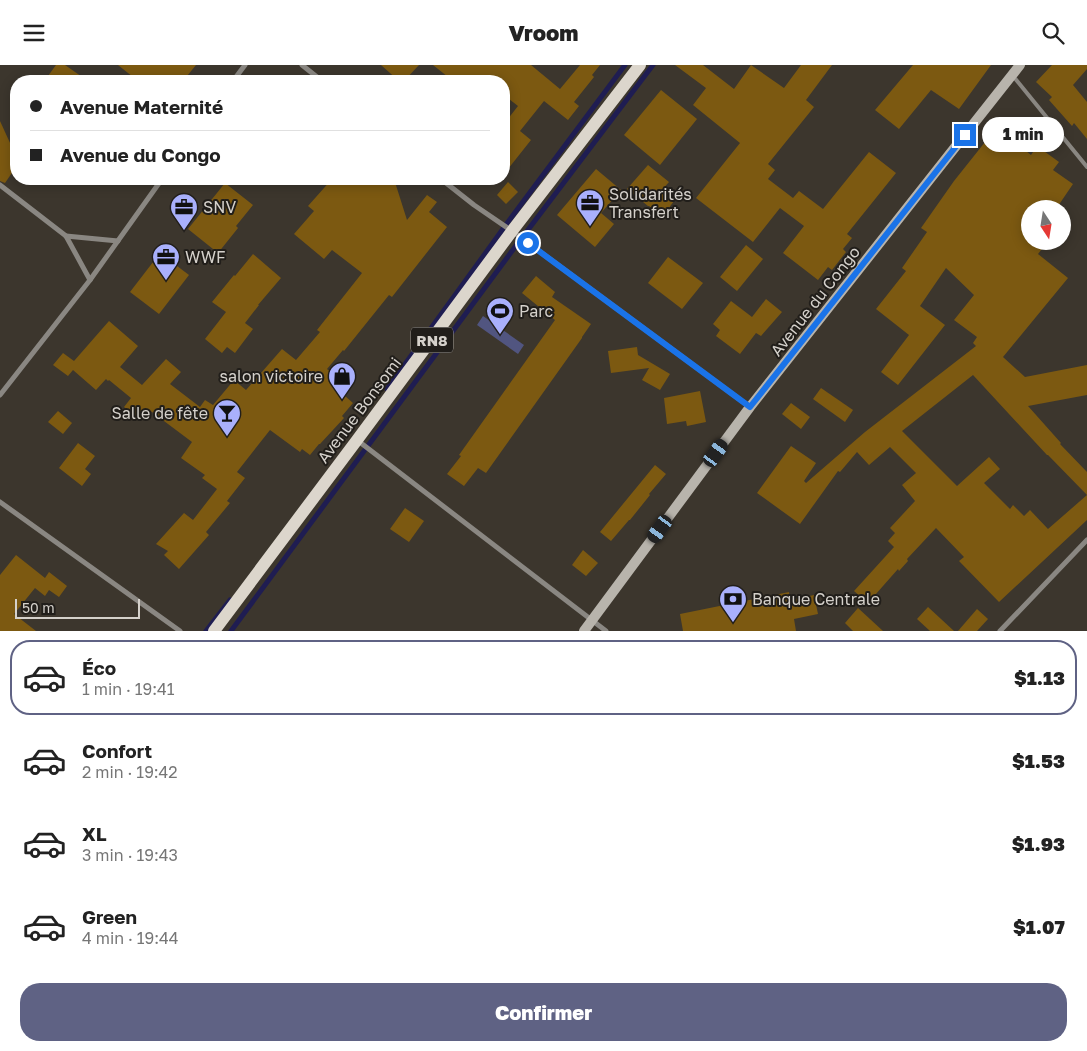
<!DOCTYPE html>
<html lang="fr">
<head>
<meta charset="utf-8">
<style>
  :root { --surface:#fff; --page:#f6f6f6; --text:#222; --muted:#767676; --line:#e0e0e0; --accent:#5f6284 }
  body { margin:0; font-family:"Golos Text",sans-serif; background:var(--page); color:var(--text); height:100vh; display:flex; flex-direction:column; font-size:19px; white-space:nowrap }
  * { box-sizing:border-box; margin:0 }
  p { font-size:16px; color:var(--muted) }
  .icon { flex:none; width:28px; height:28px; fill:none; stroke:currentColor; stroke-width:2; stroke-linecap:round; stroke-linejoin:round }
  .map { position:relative; height:566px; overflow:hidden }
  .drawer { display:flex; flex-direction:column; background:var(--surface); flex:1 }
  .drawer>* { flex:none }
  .top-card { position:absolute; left:10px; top:10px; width:500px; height:110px; border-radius:20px; box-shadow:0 2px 12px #0003; display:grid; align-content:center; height:110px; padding:0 20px; background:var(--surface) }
  .needle { width:32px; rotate:168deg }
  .fabs { position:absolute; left:1021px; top:135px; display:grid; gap:10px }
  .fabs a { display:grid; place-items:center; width:50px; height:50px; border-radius:50%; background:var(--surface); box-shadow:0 2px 12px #0003; font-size:25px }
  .scale { position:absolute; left:15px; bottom:12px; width:125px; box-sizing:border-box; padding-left:5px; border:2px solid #d5d1cb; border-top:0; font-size:14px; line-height:18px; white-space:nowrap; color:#d5d1cb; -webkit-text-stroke:4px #211e1a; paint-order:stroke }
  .end { position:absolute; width:22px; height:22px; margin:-11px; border:6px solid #1a73e8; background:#fff; box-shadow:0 0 0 2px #fff }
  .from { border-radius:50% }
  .bubble { position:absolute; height:35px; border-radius:18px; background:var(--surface); box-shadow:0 2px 12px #0003; font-size:16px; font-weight:800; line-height:35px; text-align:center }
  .car { position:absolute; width:15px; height:30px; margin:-15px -8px; border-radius:6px; box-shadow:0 0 4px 1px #0007; background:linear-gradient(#222 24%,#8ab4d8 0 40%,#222 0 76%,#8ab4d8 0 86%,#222 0) }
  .top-card b { display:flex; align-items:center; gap:18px; height:48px; font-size:19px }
  .top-card b+b { border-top:1px solid var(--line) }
  .top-card i { width:12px; height:12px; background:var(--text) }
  ul { padding:9px 0 0; list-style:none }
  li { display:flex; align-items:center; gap:15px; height:75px; margin:0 10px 8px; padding:0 10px; border:2px solid transparent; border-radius:20px }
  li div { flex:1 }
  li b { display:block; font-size:19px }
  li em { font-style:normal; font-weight:800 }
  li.selected { border-color:var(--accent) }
  li>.icon { width:45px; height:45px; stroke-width:1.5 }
  .action { display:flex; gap:10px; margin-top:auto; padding:10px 20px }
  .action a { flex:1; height:58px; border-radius:20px; background:var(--accent); color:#fff; font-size:20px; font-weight:800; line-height:58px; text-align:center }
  header { display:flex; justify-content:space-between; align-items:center; height:65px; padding:0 20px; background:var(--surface); font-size:22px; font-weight:800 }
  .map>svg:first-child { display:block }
  .green { fill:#515580 }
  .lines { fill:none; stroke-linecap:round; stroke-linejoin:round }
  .stream { stroke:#1f1d52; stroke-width:5 }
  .building { fill:#7c5911; fill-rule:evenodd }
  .lane { stroke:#8a8782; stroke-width:4 }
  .street { stroke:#8a8782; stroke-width:5 }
  .secondary { stroke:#b8b4ac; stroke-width:10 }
  .primary { stroke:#dcd6cc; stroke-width:12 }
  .route { stroke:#1a73e8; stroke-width:6 }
  .labels { text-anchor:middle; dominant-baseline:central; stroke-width:4; stroke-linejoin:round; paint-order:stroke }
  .shield { fill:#211e1a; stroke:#9f9b96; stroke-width:1 }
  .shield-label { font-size:15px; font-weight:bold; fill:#d5d1cb }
  .poi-label { font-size:16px; fill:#d5d1cb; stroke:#211e1a; text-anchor:start }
  .street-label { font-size:16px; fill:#d5d1cb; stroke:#211e1a }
</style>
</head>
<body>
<header><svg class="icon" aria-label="menu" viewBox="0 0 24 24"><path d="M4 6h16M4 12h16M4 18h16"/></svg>Vroom<svg class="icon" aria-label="search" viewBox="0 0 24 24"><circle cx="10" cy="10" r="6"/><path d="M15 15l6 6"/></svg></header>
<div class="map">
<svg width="1087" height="566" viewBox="0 0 1087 566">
  <rect width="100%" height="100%" fill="#3c362d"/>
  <polygon class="green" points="483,251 524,280 518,289 477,260"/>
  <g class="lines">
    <g class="stream">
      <polyline points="387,324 508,157 625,0"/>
      <polyline points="206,566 230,535"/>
      <polyline points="231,566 515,182 653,0"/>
    </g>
  </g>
  <g class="building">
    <polygon points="56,0 65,0 88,16 55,16 48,11"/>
    <polygon points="118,0 196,0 183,16 138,16"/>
    <polygon points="381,0 419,0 404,16 399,16"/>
    <polygon points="433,0 531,0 560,24 580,0 600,0 592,10 594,12 574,37 579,41 568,55 544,36 520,66 531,75 504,109 504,59 518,41 504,30 504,16 453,16"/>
    <polygon points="675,0 703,0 734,24 751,0 784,23 801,0 832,0 806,35 814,42 768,99 775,105 768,114 793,133 799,126 823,144 869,87 896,108 847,169 852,173 843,184 846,187 832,205 828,202 818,215 783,188 804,161 780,143 753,177 696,133 740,78 693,40 706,23"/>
    <polygon points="913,0 991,0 959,44 931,25 899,64 875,45"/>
    <polygon points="1052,0 1087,0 1087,4 1073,20 1087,37 1087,74 1074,58 1072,61 1049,35 1052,32 1036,17"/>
    <polygon points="661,25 697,54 660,100 624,70"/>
    <polygon points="0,56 16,91 16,102 5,118 0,116"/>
    <path d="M997,62L1031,90L1037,81L1059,97L1053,105L1073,119L1056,144H1030V176H1048L1038,189L1068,213L1003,292L1025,312L1087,300V330L1028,341L1061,378L1060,379L1087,407V455L999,537L959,496L964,492L936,463L907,494L908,496L899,506L898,504L868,538L854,526L894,482L888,476L895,468L890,463L915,436L902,420L916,408L890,382L869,400L857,387L840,407L838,406L800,459L757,428L791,381L816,398L804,416L806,418L865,367L976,281L973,278L977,272L954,255L974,230L946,203L920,241L945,260L898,320L881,307L909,270L876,244L906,206L902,203L927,167L921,163L954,116ZM973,310L1047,390H1048L1087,430L1048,464L1030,445L1024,451L1013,440L1010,444L984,418L1000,404L989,392L957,421L902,366Z"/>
    <polygon points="648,100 669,117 661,126 674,136 663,151 649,141 648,141 627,124"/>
    <polygon points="596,104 621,125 601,148 614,159 595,182 557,150"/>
    <polygon points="332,114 394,114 407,155 427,130 437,137 429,147 447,162 392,232 389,230 344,286 343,285 327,304 334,310 328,316 353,338 342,351 344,353 320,379 319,379 310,390 302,384 300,387 270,365 237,407 245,413 227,436 230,438 206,467 209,470 179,504 164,490 168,486 156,479 184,448 193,455 217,424 202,413 205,410 181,393 192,377 148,344 139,355 124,342 131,333 109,315 108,316 106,314 96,325 73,305 68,311 53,300 63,288 74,296 109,256 138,281 120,302 142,320 166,294 181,307 170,319 200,342 205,335 213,340 234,315 246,325 282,284 296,295 320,267 317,265 362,208 332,185 324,194 294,169 314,146 308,141"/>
    <polygon points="508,117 518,127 506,139 497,130"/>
    <polygon points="225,118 253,140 236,161 238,163 218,188 188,164"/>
    <polygon points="746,180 763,194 737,226 720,212"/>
    <polygon points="160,188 189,210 159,249 130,227"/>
    <polygon points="253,189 281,213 258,240 259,240 245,258 253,264 235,288 227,282 222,288 205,274 226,247 212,237 234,210 235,211"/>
    <polygon points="668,192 703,218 682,244 648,218"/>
    <polygon points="536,211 555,227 552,232 591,259 582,272 582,273 486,408 478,403 464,421 447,409 461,391 459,390 555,255 522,228"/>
    <polygon points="766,234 782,247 761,271 756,268 740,289 716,271 720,265 713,259 731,236 752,252"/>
    <polygon points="637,282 638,290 670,309 660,325 642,315 649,303 611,308 608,286"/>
    <polygon points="821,323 853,345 845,357 813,334"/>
    <polygon points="700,326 706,357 687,361 686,356 667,359 664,333"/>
    <polygon points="791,338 810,352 801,364 782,349"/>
    <polygon points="58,346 72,358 63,369 48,357"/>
    <polygon points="78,378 95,391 85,404 91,409 82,421 59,403"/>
    <polygon points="655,400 666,409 649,429 650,430 630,455 629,455 611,476 600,467"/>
    <polygon points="405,443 424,456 409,477 390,464"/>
    <polygon points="583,485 598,498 586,511 572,500"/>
    <polygon points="16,490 45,513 49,507 67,521 59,532 49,525 45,531 35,523 14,549 36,566 0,566 0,510"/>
    <polygon points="789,527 790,535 814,530 818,549 794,554 796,566 683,566 680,549"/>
    <polygon points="928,542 954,566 930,566 917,554"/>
    <polygon points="858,543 883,566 853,566 845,558"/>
    <polygon points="977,544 988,554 977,566 958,566"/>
  </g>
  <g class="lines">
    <polyline class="lane" points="1013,11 1087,102"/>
    <g class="street">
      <polyline points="302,0 322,16"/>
      <polyline points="233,16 245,0"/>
      <polyline points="441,114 474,140 512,166 750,342"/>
      <polyline points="0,120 66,171 90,215"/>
      <polyline points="66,171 118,176"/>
      <polyline points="0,330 90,215 162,114"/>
      <polyline points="357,375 606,566"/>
      <polyline points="0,437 180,566"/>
      <polyline points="1000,566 1087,475"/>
    </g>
    <polyline class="secondary" points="584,566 750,342 1020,0"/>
    <polyline class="primary" points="214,566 357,375 512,166 640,0"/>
  </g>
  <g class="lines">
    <polyline class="route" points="528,178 750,342 965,70"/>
  </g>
  <defs>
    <g id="office-pin" transform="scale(1.4375)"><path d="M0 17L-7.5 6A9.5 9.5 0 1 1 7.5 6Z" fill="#a9b0fc" stroke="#211e1a"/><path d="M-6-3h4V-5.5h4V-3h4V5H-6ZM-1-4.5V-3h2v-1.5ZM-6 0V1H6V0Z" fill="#111"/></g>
    <g id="stadium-pin" transform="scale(1.4375)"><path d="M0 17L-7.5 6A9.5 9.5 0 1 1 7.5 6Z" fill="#a9b0fc" stroke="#211e1a"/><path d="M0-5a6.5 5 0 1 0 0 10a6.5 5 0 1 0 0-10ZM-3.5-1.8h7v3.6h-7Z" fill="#111"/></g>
    <g id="shop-pin" transform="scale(1.4375)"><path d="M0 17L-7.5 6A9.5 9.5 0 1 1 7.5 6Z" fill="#a9b0fc" stroke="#211e1a"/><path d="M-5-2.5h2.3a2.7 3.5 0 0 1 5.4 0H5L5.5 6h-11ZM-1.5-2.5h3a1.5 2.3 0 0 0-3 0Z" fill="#111"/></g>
    <g id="bar-pin" transform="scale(1.4375)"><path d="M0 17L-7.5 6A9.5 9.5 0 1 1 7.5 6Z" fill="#a9b0fc" stroke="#211e1a"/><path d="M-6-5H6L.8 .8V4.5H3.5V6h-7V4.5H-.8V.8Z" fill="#111"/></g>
    <g id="bank-pin" transform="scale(1.4375)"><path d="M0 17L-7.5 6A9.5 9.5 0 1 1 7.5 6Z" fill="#a9b0fc" stroke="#211e1a"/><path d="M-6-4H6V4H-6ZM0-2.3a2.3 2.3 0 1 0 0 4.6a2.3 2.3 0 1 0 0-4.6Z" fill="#111"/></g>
  </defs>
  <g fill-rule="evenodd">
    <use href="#office-pin" x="590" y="138"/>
    <use href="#office-pin" x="184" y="142"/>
    <use href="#office-pin" x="166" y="192"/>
    <use href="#stadium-pin" x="500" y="246"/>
    <use href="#shop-pin" x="342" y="311"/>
    <use href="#bar-pin" x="227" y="348"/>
    <use href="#bank-pin" x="733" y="534"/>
  </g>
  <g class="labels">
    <rect class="shield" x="411" y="262.5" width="42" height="25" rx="4"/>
    <g class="shield-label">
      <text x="432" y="275">RN8</text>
    </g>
    <g class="poi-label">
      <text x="609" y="129">Solidarités<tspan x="609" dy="18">Transfert</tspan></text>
      <text x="203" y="142">SNV</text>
      <text x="185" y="192">WWF</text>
      <text x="519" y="246">Parc</text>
      <text x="323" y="311" text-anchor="end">salon victoire</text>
      <text x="208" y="348" text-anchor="end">Salle de fête</text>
      <text x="752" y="534">Banque Centrale</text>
    </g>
    <g class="street-label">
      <text transform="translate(815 236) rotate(-52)">Avenue du Congo</text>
      <text transform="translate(359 345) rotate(-53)">Avenue Bonsomi</text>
    </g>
  </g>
</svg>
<div class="fabs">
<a><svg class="needle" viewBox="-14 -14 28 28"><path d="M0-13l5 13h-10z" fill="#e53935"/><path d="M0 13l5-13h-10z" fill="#767676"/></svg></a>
</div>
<div class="scale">50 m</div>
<i class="end from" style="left:528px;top:178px"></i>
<i class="end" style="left:965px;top:70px"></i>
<div class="bubble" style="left:982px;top:52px;width:82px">1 min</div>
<i class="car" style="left:716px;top:388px;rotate:36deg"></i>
<i class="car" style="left:660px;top:464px;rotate:216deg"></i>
<div class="top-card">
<b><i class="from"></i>Avenue Maternité</b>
<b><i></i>Avenue du Congo</b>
</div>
</div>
<section class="drawer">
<ul>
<li class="selected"><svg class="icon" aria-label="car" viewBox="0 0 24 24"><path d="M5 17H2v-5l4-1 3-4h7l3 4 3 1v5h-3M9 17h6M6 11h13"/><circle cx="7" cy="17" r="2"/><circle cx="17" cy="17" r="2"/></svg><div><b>Éco</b><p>1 min · 19:41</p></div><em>$1.13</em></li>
<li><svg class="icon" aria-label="car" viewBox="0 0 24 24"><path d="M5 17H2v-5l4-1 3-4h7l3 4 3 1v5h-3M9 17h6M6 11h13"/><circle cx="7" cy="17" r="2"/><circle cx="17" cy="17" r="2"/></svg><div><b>Confort</b><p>2 min · 19:42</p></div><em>$1.53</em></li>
<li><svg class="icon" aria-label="car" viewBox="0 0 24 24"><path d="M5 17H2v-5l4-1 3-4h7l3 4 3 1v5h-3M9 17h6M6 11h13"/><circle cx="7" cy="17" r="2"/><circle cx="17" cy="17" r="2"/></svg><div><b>XL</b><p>3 min · 19:43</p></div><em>$1.93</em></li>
<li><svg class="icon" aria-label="car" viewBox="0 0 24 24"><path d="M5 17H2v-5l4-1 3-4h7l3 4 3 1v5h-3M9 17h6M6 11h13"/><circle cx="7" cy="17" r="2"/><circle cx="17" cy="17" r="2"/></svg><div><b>Green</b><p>4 min · 19:44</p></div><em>$1.07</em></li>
</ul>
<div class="action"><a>Confirmer</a></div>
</section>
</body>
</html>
